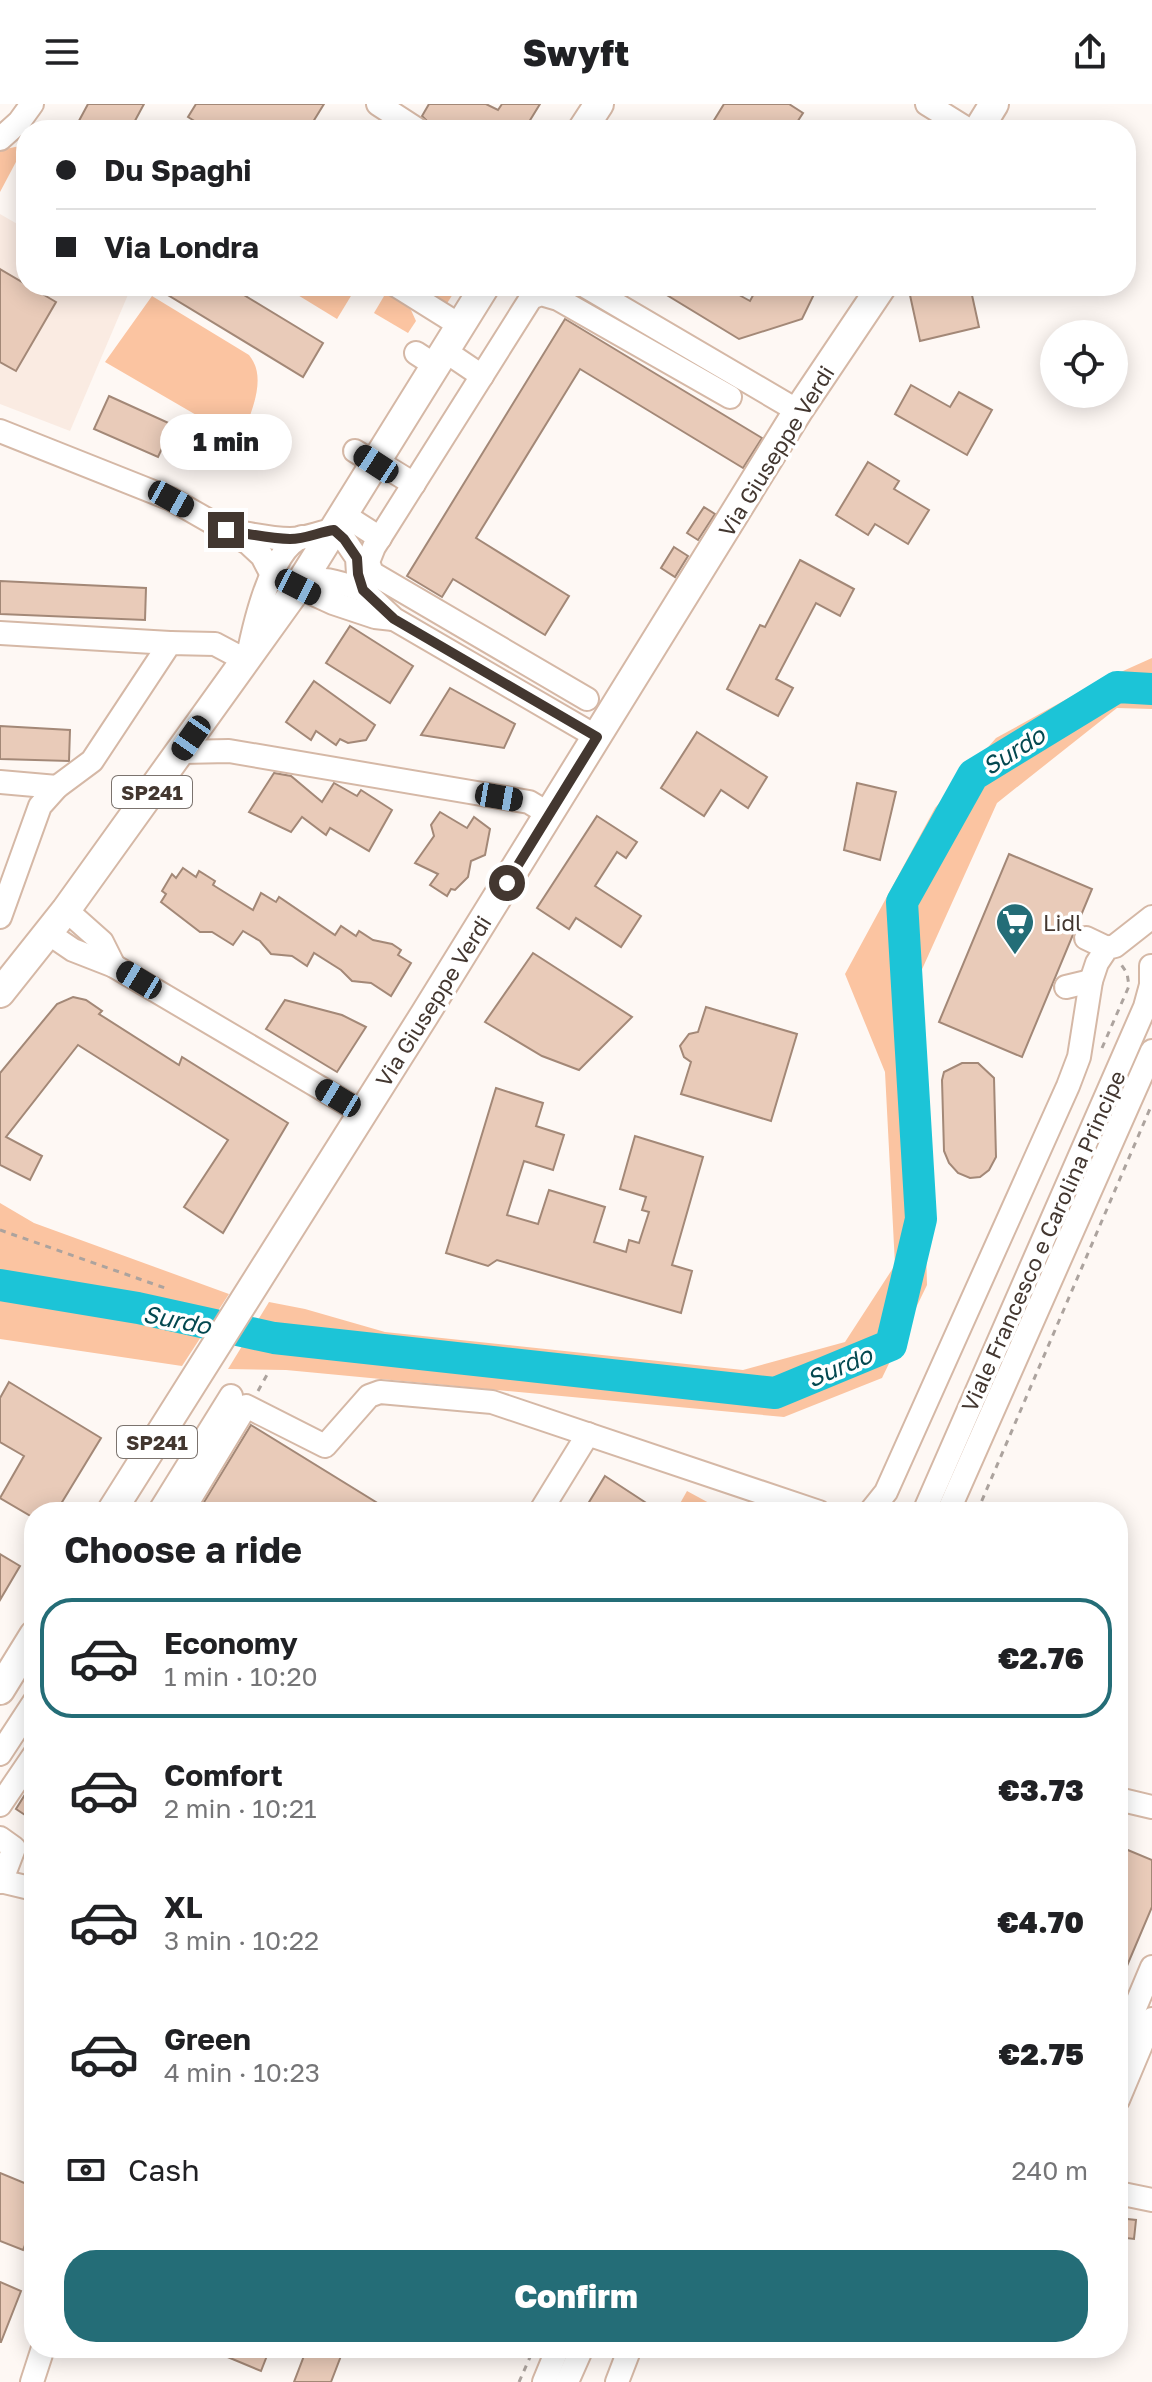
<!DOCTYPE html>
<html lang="en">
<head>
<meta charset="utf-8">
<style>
  :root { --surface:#fff; --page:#f2f2f2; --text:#202124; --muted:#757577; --line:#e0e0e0; --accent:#246d77 }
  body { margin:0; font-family:"Golos Text",sans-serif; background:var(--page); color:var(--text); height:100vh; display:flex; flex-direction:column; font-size:30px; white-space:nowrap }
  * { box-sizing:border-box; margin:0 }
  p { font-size:26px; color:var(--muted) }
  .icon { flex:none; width:44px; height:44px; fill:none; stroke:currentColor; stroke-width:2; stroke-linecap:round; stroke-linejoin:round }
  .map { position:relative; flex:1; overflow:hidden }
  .details { position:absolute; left:24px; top:1398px; width:1104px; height:856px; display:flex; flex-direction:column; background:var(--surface); border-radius:32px; box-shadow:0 4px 20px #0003 }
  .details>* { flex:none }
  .top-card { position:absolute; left:16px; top:16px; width:1120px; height:176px; border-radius:32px; box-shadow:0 4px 20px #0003; display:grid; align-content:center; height:176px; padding:0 40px; background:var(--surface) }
  .controls { position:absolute; left:1040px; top:216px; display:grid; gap:16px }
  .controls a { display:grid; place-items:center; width:88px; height:88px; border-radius:50%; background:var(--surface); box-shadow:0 4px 20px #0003; font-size:40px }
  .end { position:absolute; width:36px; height:36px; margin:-18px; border:10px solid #433730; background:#fff; box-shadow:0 0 0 4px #fff }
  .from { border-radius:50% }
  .bubble { position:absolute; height:56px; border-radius:28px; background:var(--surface); box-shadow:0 4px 20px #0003; font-size:26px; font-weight:800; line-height:56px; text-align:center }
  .car { position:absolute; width:24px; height:48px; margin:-24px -12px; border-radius:10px; box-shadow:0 0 6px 2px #0007; background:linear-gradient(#222 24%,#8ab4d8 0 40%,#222 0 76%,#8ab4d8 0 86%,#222 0) }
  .top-card b { display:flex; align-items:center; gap:28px; height:76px; font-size:30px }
  .top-card b+b { border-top:2px solid var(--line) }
  .top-card i { width:20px; height:20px; background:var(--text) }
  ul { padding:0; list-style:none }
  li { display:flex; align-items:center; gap:24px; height:120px; margin:0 16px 12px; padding:0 24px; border:4px solid transparent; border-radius:32px }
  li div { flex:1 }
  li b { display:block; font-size:30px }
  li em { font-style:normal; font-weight:800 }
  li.selected { border-color:var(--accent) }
  li>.icon { width:72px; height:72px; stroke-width:1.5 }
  h2 { padding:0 40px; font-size:36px; line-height:96px }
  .pay { display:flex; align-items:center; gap:20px; height:88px; padding:0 40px; font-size:30px }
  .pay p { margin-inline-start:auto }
  .button { display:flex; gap:16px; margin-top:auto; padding:16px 40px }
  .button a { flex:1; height:92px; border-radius:32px; background:var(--accent); color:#fff; font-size:32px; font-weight:800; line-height:92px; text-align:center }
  header { display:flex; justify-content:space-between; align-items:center; height:104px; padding:0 40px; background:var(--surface); font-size:36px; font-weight:800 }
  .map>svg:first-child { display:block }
  .built { fill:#faebe2 }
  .green { fill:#fbc4a1 }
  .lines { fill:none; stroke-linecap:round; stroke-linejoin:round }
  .river { stroke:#1cc4d7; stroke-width:32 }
  .building { fill:#e9cbb9; stroke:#a38877; stroke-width:2 }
  .minor-casing { stroke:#d5b8a6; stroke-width:26 }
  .major-casing { stroke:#d5b8a6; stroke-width:32 }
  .path { stroke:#aca39e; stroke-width:3; stroke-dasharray:6 6; stroke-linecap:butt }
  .minor { stroke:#fff; stroke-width:22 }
  .major { stroke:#fff; stroke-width:28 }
  .route { stroke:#433730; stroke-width:10 }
  .labels { text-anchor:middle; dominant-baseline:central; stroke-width:7; stroke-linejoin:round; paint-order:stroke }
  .shield { fill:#fff; stroke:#7b736e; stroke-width:2 }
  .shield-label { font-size:20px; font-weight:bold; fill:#433730 }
  .street-label { font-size:22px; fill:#433730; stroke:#fff }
  .poi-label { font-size:22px; fill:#433730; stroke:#fff; text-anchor:start }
  .water-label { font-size:24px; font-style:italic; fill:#034850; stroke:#fff }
</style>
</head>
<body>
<header><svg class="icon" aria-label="menu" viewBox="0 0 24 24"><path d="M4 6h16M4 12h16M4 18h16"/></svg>Swyft<svg class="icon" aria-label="share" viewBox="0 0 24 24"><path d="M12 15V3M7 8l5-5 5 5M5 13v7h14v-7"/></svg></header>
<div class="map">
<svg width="1152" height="2278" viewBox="0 0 1152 2278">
  <rect width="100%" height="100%" fill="#fef8f4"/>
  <polygon class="built" points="0,110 26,125 26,182 122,182 130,186 70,327 0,300"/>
  <g class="green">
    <polygon points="25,41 0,88 0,46"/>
    <polygon points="283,182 357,182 337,215"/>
    <polygon points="415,182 458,182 446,201"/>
    <polygon points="387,187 411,206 416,217 408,229 374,209"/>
    <path d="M152,192L249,251C269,275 249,311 241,337L105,258Z"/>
    <polygon points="1152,554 1152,605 1117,604 997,699 919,872 927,1181 882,1274 784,1313 286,1266 228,1265 269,1198 305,1205 385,1228 743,1266 845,1238 895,1161 885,968 845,870 935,704 996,634 1094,580"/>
    <polygon points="0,1099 34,1119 229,1190 182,1262 0,1235"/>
    <polygon points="687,1387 722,1406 728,1408 687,1408 678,1403"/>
  </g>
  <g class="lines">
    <polyline class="river" points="0,1181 138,1204 274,1234 775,1289 891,1241 921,1115 902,798 973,671 1117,583 1152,585"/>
  </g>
  <g class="building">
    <polygon points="88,0 144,0 130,26 74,26"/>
    <polygon points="196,0 324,0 308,26 209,26 188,13"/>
    <polygon points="429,0 486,0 498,6 502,0 540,0 524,26 436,26 422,12"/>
    <polygon points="724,0 789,0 803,9 792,26 708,26"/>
    <polygon points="0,165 56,198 16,267 0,258"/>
    <polygon points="153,182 229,182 323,239 303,273"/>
    <polygon points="652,182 723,182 750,197 758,182 818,182 802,215 739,235"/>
    <polygon points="908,182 970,182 979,223 920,237"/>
    <polygon points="565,215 762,334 743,364 580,265 476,434 569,492 545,531 453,475 442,493 407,472"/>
    <polygon points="911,281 950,303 959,288 992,306 967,351 895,310"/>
    <polygon points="109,292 173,321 158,353 94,325"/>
    <polygon points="868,358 899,377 894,385 929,406 908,440 875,420 868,431 836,411"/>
    <polygon points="704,403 715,410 698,436 687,429"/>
    <polygon points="674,443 688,452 675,473 661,464"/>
    <polygon points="800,456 854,485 840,512 816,499 776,575 793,584 778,612 727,585 760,521 765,523"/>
    <polygon points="0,477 146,484 145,516 0,510"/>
    <polygon points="350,522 413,562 390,599 326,559"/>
    <polygon points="314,577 375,621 366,636 348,639 340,635 336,641 316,627 311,636 286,618"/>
    <polygon points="450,584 515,620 504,644 421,631"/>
    <polygon points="0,622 70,626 69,657 0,655"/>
    <polygon points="697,628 767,673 748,704 721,686 704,712 661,684"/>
    <polygon points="274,669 291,672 322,698 334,679 357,692 361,686 392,706 369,747 330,724 326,731 302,713 291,728 249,708"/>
    <polygon points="857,679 896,688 880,756 844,746"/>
    <polygon points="440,708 467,724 474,713 490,725 485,751 471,757 468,773 455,786 451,785 447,792 430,781 438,770 415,759 434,732 431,721"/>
    <polygon points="597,712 637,738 626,754 617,748 595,782 641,812 621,843 576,814 569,825 537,804"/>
    <polygon points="1009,750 1092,785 1022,953 939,918"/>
    <polygon points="183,764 196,773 199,767 215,777 213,781 253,806 261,789 276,798 279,793 335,831 341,822 356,832 359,827 373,836 392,840 401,846 398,851 411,859 391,892 371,879 352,877 341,866 314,849 307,862 292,852 271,850 260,837 243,827 233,841 212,828 200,828 161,798 166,790 162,787 172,770 176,774"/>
    <polygon points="533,849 632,913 579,966 542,952 485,918"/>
    <polygon points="73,893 86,896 102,907 99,910 179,961 182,953 288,1019 223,1129 184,1103 228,1036 78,941 6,1033 42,1052 30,1076 0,1061 0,969 57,900"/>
    <polygon points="285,896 342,911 366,923 337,968 266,925"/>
    <polygon points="706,903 797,930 771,1017 681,990 691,958 684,953 680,942 689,930 698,928"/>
    <polygon points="962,959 978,959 994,974 996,1053 989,1066 980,1073 970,1074 958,1069 949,1059 944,1047 942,976 944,968"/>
    <polygon points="496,984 543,999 536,1022 564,1031 553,1066 524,1057 507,1111 538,1120 549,1086 605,1103 594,1138 626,1148 629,1136 639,1139 649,1108 642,1106 646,1093 620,1085 635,1032 703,1053 672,1161 692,1167 681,1209 497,1156 488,1162 446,1149"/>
    <polygon points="9,1278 101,1334 56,1408 34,1408 34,1414 0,1394 24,1352 0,1338 0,1294"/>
    <polygon points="251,1321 392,1408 198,1408"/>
    <polygon points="605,1372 660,1408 583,1408"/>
    <polygon points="0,1450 20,1462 0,1496"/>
    <polygon points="34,1676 34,1717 16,1705"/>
    <polygon points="1123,1744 1152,1756 1152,1803 1118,1883 1118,1755"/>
    <polygon points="0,2069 34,2083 34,2118 23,2146 0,2137"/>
    <polygon points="1118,2114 1136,2116 1134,2135 1118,2133"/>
    <polygon points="0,2178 21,2187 1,2238 0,2238"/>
    <polygon points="206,2244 270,2244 261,2267"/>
    <polygon points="307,2244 344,2244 331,2278 294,2278"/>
  </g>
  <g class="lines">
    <g class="minor-casing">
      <g id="minor">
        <polyline points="378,0 418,26"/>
        <polyline points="927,0 969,26"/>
        <polyline points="0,35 19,18 32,0"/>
        <polyline points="397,182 461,222"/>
        <polyline points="585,182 798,307"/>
        <polyline points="445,247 482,272"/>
        <polyline points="416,249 436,262"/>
        <polyline points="0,327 171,395 248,439 262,452 272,471 333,499 375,513 393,515"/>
        <polyline points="355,347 376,360"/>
        <polyline points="378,358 414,380"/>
        <polyline points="344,411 380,434"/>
        <path d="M226,426C246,429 269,435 290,435C306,435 319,428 334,426L344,435L357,454L358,470L363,486L394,515L597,633"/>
        <path d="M298,483C322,469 338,479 363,486"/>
        <polyline points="0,529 170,539"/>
        <polyline points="587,595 372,469 368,458 374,443 531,194 541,190 558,195 730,293"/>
        <polyline points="181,648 229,647 529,698 549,710"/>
        <polyline points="0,678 57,683"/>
        <polyline points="66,806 102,838 114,862"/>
        <path d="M0,813L40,702L57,683L92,657L170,539L215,540L247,557C253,526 270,445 302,433"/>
        <polyline points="48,829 73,846 114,862 363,1009"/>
        <polyline points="1086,834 1107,844"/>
        <polyline points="1066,883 1091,877"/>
        <polyline points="159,1408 231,1292"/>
        <polyline points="182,1408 246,1302 325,1342 369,1292 380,1288 492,1298 819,1408"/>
        <polyline points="540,1408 588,1330"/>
        <polyline points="870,1408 886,1388 1068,982 1079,953 1091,877 1097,859 1107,844 1115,842 1152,813"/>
        <polyline points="924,1408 1145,903 1151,881 1151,862"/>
        <polyline points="948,1408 1152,947"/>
        <polyline points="0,1650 34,1598"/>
        <polyline points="1118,1695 1152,1703"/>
        <polyline points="0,1701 34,1651"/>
        <polyline points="0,1734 14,1744 1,1778"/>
        <polyline points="0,1777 34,1785"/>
        <polyline points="1118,1944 1152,1863"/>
        <polyline points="1118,1996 1152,1915"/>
        <polyline points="1118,2089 1152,2096"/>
        <polyline points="32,2278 43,2244"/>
        <polyline points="544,2278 558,2244"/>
        <polyline points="567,2278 582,2244"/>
        <polyline points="617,2278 630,2244"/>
      </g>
    </g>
    <g class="major-casing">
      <g id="major">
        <polyline points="582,26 599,0"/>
        <polyline points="978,26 994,0"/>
        <polyline points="0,889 66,806 298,483 485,182"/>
        <polyline points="111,1408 425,910 798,307 882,182"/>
        <polyline points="0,1586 34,1531"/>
      </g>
    </g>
    <g class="path">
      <polyline points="309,24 311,26"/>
      <polyline points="340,182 352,190"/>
      <polyline points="297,191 302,182"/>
      <polyline points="1102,944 1129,882 1127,869 1120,859"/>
      <polyline points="0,1126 165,1184"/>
      <polyline points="258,1287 268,1269"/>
      <polyline points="977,1408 1152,1000"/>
      <polyline points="519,2278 534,2244"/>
    </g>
    <use href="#minor" class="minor"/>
    <use href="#major" class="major"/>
  </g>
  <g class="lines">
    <path class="route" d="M226,426C246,429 269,435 290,435C306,435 319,428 334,426L344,435L357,454L358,470L363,486L394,515L597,633L507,779"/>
  </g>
  <defs>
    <g id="supermarket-pin" transform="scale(2)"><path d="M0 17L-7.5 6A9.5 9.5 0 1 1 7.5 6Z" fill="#246d77" stroke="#fff"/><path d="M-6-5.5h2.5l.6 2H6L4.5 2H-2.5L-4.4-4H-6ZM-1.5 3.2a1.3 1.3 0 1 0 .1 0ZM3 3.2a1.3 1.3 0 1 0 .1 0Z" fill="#fff"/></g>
  </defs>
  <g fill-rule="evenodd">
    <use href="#supermarket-pin" x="1015" y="818"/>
  </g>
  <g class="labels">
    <g class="shield">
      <rect x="112" y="672" width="80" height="32" rx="6"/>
      <rect x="117" y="1322" width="80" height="32" rx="6"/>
    </g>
    <g class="shield-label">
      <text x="152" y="688">SP241</text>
      <text x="157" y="1338">SP241</text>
    </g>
    <g class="street-label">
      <text transform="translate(776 347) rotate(-58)">Via Giuseppe Verdi</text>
      <text transform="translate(433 897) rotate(-58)">Via Giuseppe Verdi</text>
      <text transform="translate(1043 1137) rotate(-66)">Viale Francesco e Carolina Principe</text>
    </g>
    <g class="poi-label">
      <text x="1043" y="818">Lidl</text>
    </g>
    <g class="water-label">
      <text transform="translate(1013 646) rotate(-32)">Surdo</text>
      <text transform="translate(177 1215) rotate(11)">Surdo</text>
      <text transform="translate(839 1262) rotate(-23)">Surdo</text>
    </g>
  </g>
</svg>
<div class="controls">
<a><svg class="icon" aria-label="locate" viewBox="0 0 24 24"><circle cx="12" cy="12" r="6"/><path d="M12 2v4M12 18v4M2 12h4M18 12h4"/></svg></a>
</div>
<i class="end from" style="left:507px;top:779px"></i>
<i class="end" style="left:226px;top:426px"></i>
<div class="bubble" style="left:160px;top:310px;width:132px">1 min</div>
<i class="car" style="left:376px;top:360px;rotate:303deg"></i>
<i class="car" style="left:171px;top:395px;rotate:119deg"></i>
<i class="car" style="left:298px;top:483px;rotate:117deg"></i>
<i class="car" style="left:191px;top:634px;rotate:215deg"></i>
<i class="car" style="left:499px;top:693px;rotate:100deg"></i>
<i class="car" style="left:139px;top:876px;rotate:301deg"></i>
<i class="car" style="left:338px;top:994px;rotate:301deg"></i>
<div class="top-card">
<b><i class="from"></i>Du Spaghi</b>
<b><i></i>Via Londra</b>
</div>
<section class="details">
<h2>Choose a ride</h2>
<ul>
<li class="selected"><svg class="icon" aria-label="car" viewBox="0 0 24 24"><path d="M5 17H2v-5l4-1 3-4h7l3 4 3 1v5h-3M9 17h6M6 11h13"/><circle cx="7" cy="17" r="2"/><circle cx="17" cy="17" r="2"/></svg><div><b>Economy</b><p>1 min · 10:20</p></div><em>€2.76</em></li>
<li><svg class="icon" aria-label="car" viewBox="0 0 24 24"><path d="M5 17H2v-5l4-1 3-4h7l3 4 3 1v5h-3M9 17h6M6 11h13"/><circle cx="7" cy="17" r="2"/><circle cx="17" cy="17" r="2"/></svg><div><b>Comfort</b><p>2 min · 10:21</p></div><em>€3.73</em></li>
<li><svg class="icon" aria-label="car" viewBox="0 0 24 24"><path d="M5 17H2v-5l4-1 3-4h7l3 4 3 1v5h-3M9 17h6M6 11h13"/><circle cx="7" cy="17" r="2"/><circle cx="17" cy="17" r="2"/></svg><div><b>XL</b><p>3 min · 10:22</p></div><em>€4.70</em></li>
<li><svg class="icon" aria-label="car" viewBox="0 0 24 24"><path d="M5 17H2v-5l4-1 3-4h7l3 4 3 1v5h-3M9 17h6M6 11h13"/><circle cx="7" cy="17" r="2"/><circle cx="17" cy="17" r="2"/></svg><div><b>Green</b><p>4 min · 10:23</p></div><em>€2.75</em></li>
</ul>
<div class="pay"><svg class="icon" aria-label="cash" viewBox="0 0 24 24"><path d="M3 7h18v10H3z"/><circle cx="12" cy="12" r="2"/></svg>Cash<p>240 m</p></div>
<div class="button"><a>Confirm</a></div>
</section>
</div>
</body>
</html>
